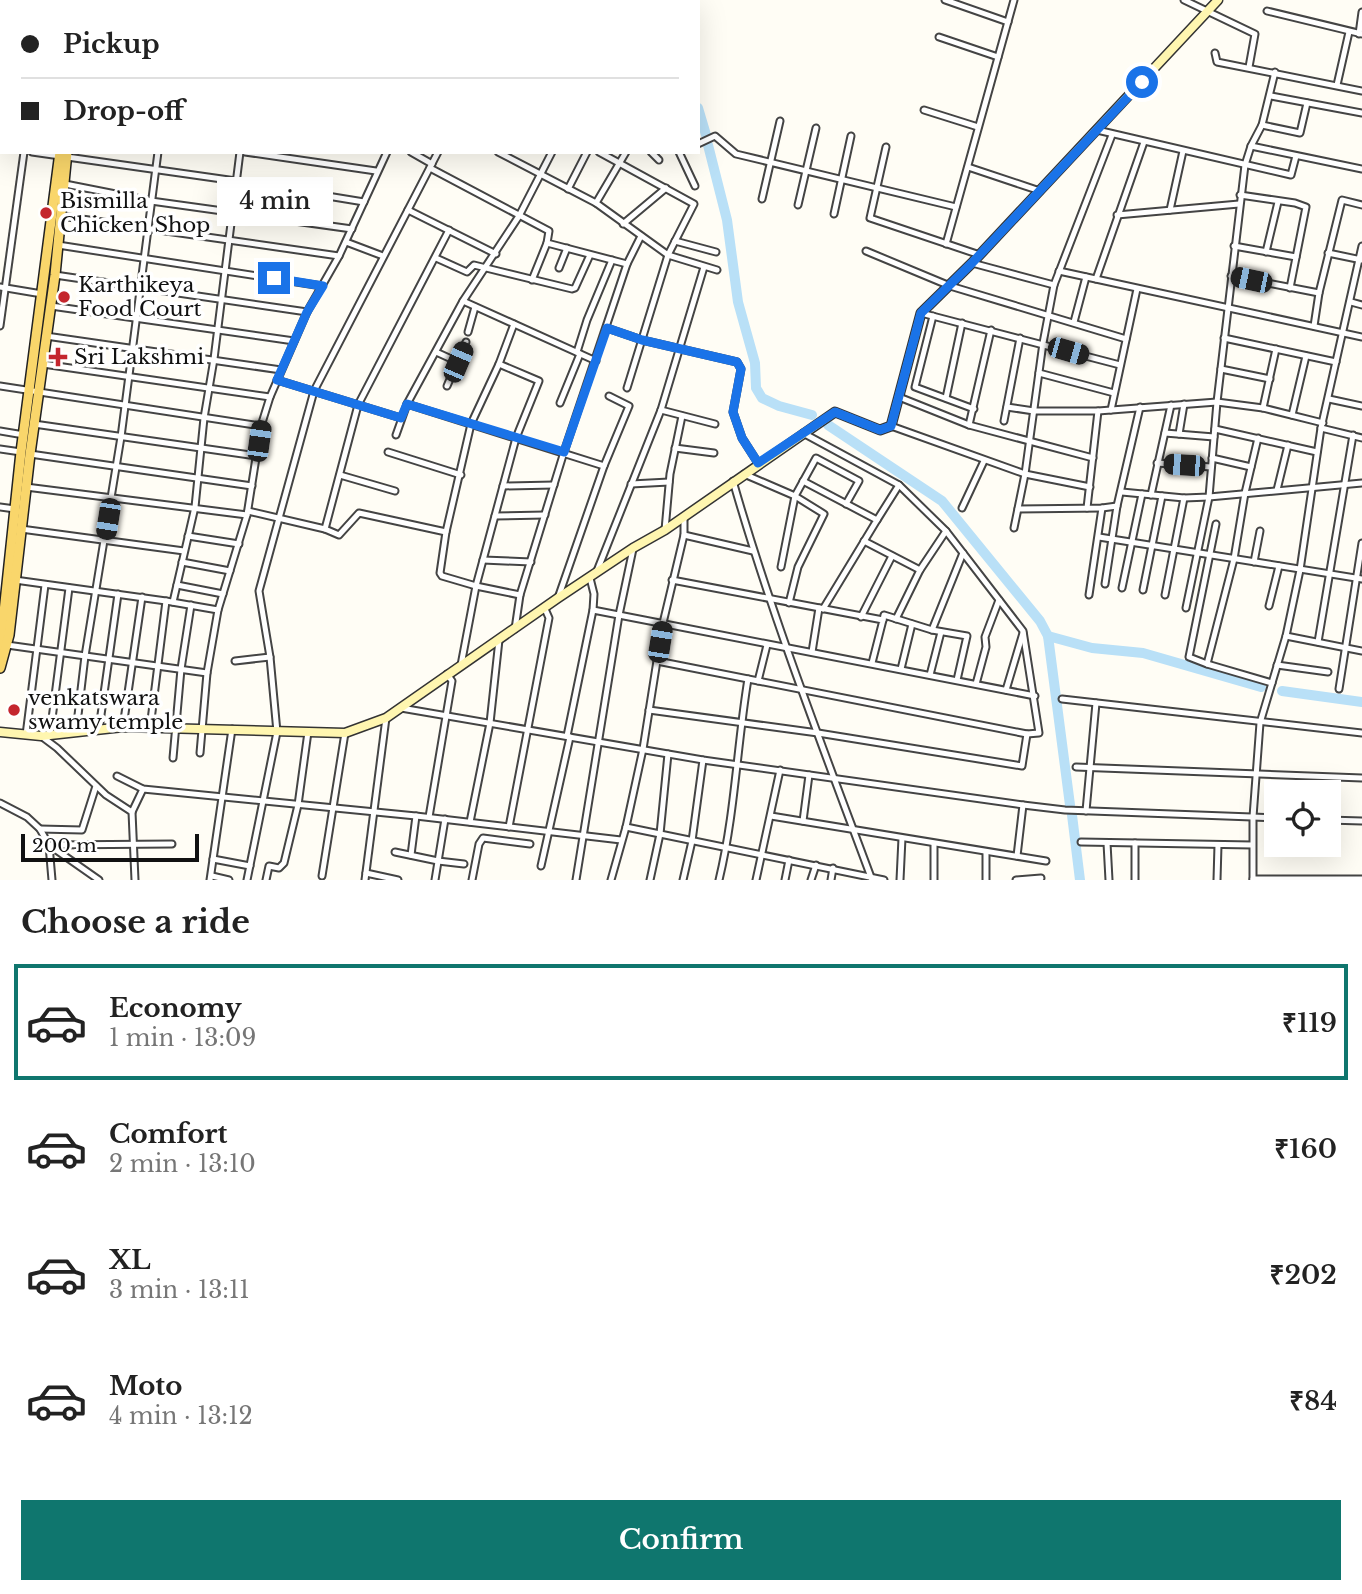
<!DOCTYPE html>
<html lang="en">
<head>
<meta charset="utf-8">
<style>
  :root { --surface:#fff; --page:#f2f2f2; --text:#222; --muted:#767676; --line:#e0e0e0; --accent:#0f766e }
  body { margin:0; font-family:"Libre Baskerville",serif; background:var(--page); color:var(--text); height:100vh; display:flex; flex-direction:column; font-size:26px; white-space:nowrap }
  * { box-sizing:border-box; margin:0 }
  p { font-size:23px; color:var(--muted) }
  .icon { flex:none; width:38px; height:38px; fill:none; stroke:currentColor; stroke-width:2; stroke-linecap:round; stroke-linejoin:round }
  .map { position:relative; height:880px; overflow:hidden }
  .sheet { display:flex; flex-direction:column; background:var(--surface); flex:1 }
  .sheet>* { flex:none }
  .hud { position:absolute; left:0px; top:0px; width:700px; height:154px; box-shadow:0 7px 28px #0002; display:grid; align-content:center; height:154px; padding:0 21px; background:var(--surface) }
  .buttons { position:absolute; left:1264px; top:780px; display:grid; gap:14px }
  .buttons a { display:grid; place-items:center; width:77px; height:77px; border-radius:0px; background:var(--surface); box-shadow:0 7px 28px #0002; font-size:35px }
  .scale { position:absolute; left:21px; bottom:18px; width:178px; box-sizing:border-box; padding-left:7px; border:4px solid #111; border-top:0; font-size:19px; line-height:24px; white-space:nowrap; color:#111; -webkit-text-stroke:5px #fff; paint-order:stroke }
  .end { position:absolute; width:32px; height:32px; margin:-16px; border:9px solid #1a73e8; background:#fff; box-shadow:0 0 0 4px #fff }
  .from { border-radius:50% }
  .bubble { position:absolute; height:49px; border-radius:0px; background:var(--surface); box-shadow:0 7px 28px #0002; font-size:23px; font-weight:600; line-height:49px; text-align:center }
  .car { position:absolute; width:21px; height:42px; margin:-21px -10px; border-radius:9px; box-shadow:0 0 5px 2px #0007; background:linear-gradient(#222 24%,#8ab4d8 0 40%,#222 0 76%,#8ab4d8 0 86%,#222 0) }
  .hud b { display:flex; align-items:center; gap:24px; height:66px; font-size:26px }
  .hud b+b { border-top:2px solid var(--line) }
  .hud i { width:18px; height:18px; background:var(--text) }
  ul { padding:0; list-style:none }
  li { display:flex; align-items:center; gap:21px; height:116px; margin:0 14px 10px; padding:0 7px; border:4px solid transparent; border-radius:0px }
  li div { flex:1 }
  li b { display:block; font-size:26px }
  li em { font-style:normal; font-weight:600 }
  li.selected { border-color:var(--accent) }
  li>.icon { width:63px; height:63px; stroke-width:1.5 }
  h2 { padding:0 21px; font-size:32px; line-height:84px }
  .button { display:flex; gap:14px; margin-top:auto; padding:14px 21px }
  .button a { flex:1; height:80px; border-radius:0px; background:var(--accent); color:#fff; font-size:28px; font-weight:600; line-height:80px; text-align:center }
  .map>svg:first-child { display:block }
  .water { fill:#b9e0f7; stroke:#3f96cf; stroke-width:2 }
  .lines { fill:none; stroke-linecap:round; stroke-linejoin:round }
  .river { stroke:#b9e0f7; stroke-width:10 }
  .street-casing { stroke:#444; stroke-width:9 }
  .secondary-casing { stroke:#333; stroke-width:11 }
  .primary-casing { stroke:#222; stroke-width:12 }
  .street { stroke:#fff; stroke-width:5 }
  .secondary { stroke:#fff6b0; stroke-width:8 }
  .primary { stroke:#f9d66b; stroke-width:9 }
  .route { stroke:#1a73e8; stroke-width:9 }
  .poi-dot { fill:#c4262e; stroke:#fff; stroke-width:2.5 }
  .labels { text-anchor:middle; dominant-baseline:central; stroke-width:7; stroke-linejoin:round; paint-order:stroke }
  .poi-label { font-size:21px; fill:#111; stroke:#fff; text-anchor:start }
</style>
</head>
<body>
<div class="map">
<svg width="1362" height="880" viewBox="0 0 1362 880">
  <rect width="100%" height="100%" fill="#fffdf5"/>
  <polygon class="water" points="0,0 42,2 2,2 0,120"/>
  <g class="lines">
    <g class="river">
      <polyline points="678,0 679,2"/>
      <polyline points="698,108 706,135"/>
      <polyline points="708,145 727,220 738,302 755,363 756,388 762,398 779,406 812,415"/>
      <polyline points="828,425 942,501 1040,621 1048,636 1070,805"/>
      <polyline points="1048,636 1092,648 1143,653 1261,687"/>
      <polyline points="1282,691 1362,702"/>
      <polyline points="1072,815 1080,880"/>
    </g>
    <g class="street-casing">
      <g id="street">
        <polyline points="55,0 56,2"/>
        <polyline points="241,0 254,2"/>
        <polyline points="455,0 467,2"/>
        <polyline points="506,0 510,2"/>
        <polyline points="557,0 560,2"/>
        <polyline points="602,0 604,2"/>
        <polyline points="630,0 631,2"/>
        <polyline points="664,0 665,2"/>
        <polyline points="945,0 1008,22"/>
        <polyline points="1184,0 1255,34 1249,67"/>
        <polyline points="178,2 179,0"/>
        <polyline points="261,2 261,0"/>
        <polyline points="518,2 519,0"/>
        <polyline points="643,2 644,0"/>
        <polyline points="1267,11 1362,34"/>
        <polyline points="1359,34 1362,12"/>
        <polyline points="939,37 998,57"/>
        <polyline points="1215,53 1217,62 1362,91"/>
        <polyline points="1337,85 1349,32"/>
        <polyline points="1271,96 1362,113"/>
        <polyline points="924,110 978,127"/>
        <polyline points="0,125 2,124"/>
        <polyline points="1262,125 1300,133 1307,103"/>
        <polyline points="1097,130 1291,175 1296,156"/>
        <polyline points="698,144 715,136 736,154 956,207"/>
        <polyline points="0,145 2,145"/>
        <polyline points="1251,146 1362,169"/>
        <polyline points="886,147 870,218 980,255"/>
        <polyline points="32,152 236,181 364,202"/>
        <polyline points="245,152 376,171"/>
        <polyline points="411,152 432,164"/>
        <polyline points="498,152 596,203 668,255 717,270"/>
        <polyline points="599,152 694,204 668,255 627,388"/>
        <polyline points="651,152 659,160"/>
        <polyline points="679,152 695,186"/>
        <polyline points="968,167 1040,191"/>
        <polyline points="430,168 549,231 547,243 627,264"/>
        <polyline points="65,184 151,201 352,229"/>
        <polyline points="568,189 587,152"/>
        <polyline points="1240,195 1295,203 1306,207 1290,288"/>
        <polyline points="762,199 780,121"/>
        <polyline points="596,203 626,152"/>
        <polyline points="798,205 816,128"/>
        <polyline points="408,210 496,254"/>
        <polyline points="1170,210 1183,151"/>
        <polyline points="834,214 851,136"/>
        <polyline points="1117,215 1239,204"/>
        <polyline points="61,216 339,256"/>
        <polyline points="623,224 666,188"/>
        <polyline points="675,241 716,252"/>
        <polyline points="346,242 383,256"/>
        <polyline points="946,244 1014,0"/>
        <polyline points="58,245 322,286"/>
        <polyline points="1234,246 1296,257"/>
        <polyline points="866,251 950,286 1126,339"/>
        <polyline points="1266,252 1278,202"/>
        <polyline points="1328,253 1362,260"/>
        <polyline points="436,258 467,272 474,265 572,289 575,288 590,255"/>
        <polyline points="972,263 1054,285"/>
        <polyline points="559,268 567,248"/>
        <polyline points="1059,271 1362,337"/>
        <polyline points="55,275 307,312"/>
        <polyline points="1231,276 1319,293"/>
        <polyline points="1096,279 1144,142"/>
        <polyline points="532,280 547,243"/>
        <polyline points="0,287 42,294"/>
        <polyline points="463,301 596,361"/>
        <polyline points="1351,302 1362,305"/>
        <polyline points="51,306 294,341"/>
        <polyline points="921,313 1120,365"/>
        <polyline points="933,316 915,387 974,409"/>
        <polyline points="1074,322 1086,277"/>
        <polyline points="514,324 499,364 471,424 446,532 440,573 442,576 476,586 520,595"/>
        <polyline points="0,326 24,152"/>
        <polyline points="1314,326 1319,293 1342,200 1362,205"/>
        <polyline points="607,328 642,340 737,362 741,369 733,412 742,438 758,463"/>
        <polyline points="468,332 475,307"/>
        <polyline points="46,336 281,370"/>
        <polyline points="1224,338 1336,362"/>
        <polyline points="436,352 458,362"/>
        <polyline points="577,352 587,320 612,260"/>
        <polyline points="43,364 270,397"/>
        <polyline points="1221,369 1270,379"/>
        <polyline points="1039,373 1114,393"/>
        <polyline points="277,380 401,418"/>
        <polyline points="0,386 261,426"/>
        <polyline points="447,386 466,342"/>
        <polyline points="899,397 969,425 1093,458"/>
        <polyline points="946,398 962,323"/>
        <polyline points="1329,399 1362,406"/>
        <polyline points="560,403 580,354"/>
        <polyline points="407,404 604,466"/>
        <polyline points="1007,407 1034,411 1098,411 1217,402 1263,408 1323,423"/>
        <polyline points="1263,408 1276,349"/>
        <polyline points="661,410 715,424"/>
        <polyline points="1111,410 1137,289"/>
        <polyline points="1292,415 1306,356"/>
        <polyline points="1004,421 1020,338"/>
        <polyline points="34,424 257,456"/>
        <polyline points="969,425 991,330"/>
        <polyline points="891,426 1025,474 1090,487"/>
        <polyline points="1321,428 1362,438"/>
        <polyline points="1215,429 1317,452"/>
        <polyline points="0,431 24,435"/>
        <polyline points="1165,433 1214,437"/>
        <polyline points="1179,434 1184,404"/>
        <polyline points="396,435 407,404 463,301 519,216 552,152"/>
        <polyline points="675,448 714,453"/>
        <polyline points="0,449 21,452"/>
        <polyline points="388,452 461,475"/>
        <polyline points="30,454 252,486"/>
        <polyline points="1212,458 1251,467"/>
        <polyline points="1157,463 1211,467"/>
        <polyline points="744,474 795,496 824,514 798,567 789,603"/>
        <polyline points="340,475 395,491"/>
        <path d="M733,481C772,617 823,748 872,880"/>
        <polyline points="803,481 877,520 823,609"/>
        <polyline points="631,484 669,482"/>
        <polyline points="503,486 554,485"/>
        <polyline points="26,487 247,515"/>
        <polyline points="1277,490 1288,445"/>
        <polyline points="1122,492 1184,498 1209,497 1362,483"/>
        <polyline points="1151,495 1171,405"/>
        <polyline points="0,507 15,509"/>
        <polyline points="962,508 984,461"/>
        <polyline points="1087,508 1098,411"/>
        <polyline points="1018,509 1102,508 1117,506"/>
        <polyline points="248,511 325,529 358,405 449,230"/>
        <polyline points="495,516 545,515"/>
        <polyline points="877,520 899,485"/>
        <polyline points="1216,524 1189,657 1207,664 1272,683"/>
        <polyline points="1014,528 1025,474 1043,343 1054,285 1112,135"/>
        <polyline points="21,529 184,551"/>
        <polyline points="325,529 339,535 359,513 446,532"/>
        <polyline points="665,530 670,474 682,416"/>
        <polyline points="684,535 753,551"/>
        <polyline points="188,536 239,544"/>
        <polyline points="1099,537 1362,579"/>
        <polyline points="864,541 920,570"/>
        <polyline points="483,560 531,562"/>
        <polyline points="182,562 230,571"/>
        <polyline points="1254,562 1260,531"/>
        <polyline points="781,567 795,496 816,458 859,481 846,504"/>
        <polyline points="597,571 661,410 704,267"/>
        <polyline points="590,578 594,594 593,610"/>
        <polyline points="15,580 166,601 218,610"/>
        <polyline points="672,580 883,620 872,663"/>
        <polyline points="1105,584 1117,506 1140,407"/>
        <polyline points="177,585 223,594"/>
        <polyline points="1122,588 1142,494"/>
        <polyline points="1143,590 1162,496"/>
        <polyline points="1089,595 1102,508"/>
        <polyline points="1165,595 1184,498"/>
        <polyline points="558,598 604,466 629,406 609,396"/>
        <polyline points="173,602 195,507 204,418 214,359 240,152"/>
        <polyline points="1269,606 1279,566"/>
        <polyline points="1186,608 1209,497 1217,402 1245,165 1251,146 1262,125 1275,72"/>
        <polyline points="861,617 892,556"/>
        <polyline points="896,619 920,570 946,531"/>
        <polyline points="883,620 884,615 932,630 967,636 957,680"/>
        <polyline points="515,629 520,595 564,452 627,264 641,236"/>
        <polyline points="932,630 963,553"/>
        <polyline points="1286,636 1362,651"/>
        <polyline points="1318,642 1353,435"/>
        <polyline points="7,645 207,673"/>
        <polyline points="812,652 819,608"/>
        <polyline points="235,661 270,657"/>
        <polyline points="657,661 1027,734 1039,733 1023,631 963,553 946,531 899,485 803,433"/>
        <polyline points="1207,664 1234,559 1245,493 1258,438"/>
        <polyline points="461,665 476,586 516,438 539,381 499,364"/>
        <polyline points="1277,665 1328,672"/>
        <polyline points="901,669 912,624"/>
        <polyline points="930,675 941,632"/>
        <polyline points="758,681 767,645"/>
        <polyline points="976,684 986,647 985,637 999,600"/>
        <polyline points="1339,689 1362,543"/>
        <polyline points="1006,690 1023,633"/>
        <polyline points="1062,699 1362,733"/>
        <polyline points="401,708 703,760 1023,805 1065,810 1276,818"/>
        <polyline points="649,710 818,733 1022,766 1027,734"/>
        <polyline points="123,727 142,597"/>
        <polyline points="150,728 166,601"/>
        <polyline points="99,729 118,594"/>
        <polyline points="76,732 85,656 121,437 158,152"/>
        <polyline points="50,734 69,588"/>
        <polyline points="26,735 45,585"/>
        <polyline points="41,736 57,748 106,795 132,812 135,880"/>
        <polyline points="567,736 593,610 1035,696"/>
        <polyline points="200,753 207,673 218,610 247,515 261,426 270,397 307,312 339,256 387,152"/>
        <polyline points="173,758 181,669 191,605"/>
        <polyline points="1076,767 1362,778"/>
        <polyline points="117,776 143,789 416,816 621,840"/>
        <polyline points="0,803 27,817 40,829 49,845 99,880"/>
        <polyline points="1086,811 1096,703"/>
        <polyline points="132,812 143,789"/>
        <polyline points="771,816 1046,861"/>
        <polyline points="429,817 452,681 447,674"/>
        <polyline points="1328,820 1362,821"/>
        <polyline points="803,821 809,775"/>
        <polyline points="470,822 490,723 499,640"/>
        <polyline points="509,827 549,618 545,609"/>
        <polyline points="626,827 884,880"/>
        <polyline points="40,829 82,830 96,786"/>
        <polyline points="1081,842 1252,845"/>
        <polyline points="1107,843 1109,880"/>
        <polyline points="1135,843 1135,880"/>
        <polyline points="395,852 438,861 464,864"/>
        <polyline points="986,852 986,880"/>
        <polyline points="411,855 416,816"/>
        <polyline points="1017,856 1023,805"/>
        <polyline points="213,859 250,866"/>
        <polyline points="541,866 570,737"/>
        <polyline points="366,873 398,880"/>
        <polyline points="212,876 229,880"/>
        <polyline points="322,876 345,733"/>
        <polyline points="1253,879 1362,879"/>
        <polyline points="52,880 49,845 172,844"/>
        <polyline points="210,880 232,729"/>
        <polyline points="247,880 277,732 270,657 259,591 314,391 438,152"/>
        <polyline points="266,880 269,866 279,868 284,863 298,805 308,732"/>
        <polyline points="365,880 386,718"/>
        <polyline points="435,880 445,819"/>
        <polyline points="472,880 479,844 483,838 530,844"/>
        <polyline points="576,880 619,615 633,549"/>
        <polyline points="611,880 626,827 643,749 663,623 684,535 684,517"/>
        <polyline points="650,880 660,834 668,754"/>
        <polyline points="683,880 692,841 703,760"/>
        <path d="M719,880C735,814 737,745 748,679"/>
        <polyline points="756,880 780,770"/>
        <polyline points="785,880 789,860"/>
        <polyline points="811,880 816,865"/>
        <polyline points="831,880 833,868"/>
        <polyline points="900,880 902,838"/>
        <polyline points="934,880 934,844"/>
        <polyline points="1016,880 1041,878"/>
        <polyline points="1217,880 1218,845"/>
        <polyline points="1253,880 1253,817 1260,723 1286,636 1300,570 1321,428 1362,246"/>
      </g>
    </g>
    <g class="secondary-casing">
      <polyline id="secondary" points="0,732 41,736 123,727 345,733 386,718 558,598 633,548 665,530 835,412 880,430 891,426 921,313 972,263 1218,0"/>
    </g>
    <g class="primary-casing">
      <g id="primary">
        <polyline points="72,2 72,0"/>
        <polyline points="80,2 80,0"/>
        <polyline points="0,650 21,452 60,152"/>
        <polyline points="0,668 9,635 30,454 55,275 67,152"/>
      </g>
    </g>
    <use href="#street" class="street"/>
    <use href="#secondary" class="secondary"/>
    <use href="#primary" class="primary"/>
  </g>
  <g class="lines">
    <polyline class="route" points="274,278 323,286 307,312 277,380 401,418 407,404 564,452 607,328 642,340 737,362 741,369 733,412 742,438 758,463 835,412 880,430 891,426 921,313 972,263 1142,82"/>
  </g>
  <g class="poi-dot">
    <circle cx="46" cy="213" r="7"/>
    <circle cx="64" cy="297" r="7"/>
    <path d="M54.5 346.5h7v7h7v7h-7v7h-7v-7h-7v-7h7z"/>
    <circle cx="14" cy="710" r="7"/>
  </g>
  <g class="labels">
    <g class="poi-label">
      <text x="60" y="201">Bismilla<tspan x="60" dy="24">Chicken Shop</tspan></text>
      <text x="78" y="285">Karthikeya<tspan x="78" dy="24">Food Court</tspan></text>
      <text x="74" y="357">Sri Lakshmi</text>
      <text x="28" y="698">venkatswara<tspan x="28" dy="24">swamy temple</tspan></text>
    </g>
  </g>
</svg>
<div class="buttons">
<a><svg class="icon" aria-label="locate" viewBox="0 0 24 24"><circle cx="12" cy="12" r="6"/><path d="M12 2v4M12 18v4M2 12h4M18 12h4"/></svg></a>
</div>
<div class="scale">200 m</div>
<i class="end from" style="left:1142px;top:82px"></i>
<i class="end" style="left:274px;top:278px"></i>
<div class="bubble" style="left:217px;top:177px;width:116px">4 min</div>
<i class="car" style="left:1251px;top:280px;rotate:282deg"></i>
<i class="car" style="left:1068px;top:351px;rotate:106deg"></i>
<i class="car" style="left:458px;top:362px;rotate:23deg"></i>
<i class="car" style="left:259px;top:441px;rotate:8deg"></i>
<i class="car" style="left:1184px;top:465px;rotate:274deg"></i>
<i class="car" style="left:108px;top:519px;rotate:189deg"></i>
<i class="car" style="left:660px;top:642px;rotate:9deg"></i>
<div class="hud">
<b><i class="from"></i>Pickup</b>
<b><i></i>Drop-off</b>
</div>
</div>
<section class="sheet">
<h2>Choose a ride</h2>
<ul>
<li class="selected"><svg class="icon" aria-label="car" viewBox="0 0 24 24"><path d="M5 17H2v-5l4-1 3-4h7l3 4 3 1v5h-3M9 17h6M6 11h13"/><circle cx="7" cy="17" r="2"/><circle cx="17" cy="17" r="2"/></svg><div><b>Economy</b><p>1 min · 13:09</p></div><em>₹119</em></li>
<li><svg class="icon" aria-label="car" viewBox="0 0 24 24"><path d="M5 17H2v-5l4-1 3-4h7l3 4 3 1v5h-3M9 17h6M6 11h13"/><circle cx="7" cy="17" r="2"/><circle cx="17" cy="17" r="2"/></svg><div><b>Comfort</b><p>2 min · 13:10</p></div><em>₹160</em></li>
<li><svg class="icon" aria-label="car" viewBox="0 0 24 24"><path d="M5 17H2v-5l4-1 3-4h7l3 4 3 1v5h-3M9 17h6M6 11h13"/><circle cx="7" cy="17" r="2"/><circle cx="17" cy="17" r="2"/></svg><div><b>XL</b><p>3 min · 13:11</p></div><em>₹202</em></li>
<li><svg class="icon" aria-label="car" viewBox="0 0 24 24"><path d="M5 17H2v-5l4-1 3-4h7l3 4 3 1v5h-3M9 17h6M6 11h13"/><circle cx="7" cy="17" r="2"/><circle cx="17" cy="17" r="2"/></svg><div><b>Moto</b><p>4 min · 13:12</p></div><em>₹84</em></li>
</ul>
<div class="button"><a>Confirm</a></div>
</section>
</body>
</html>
